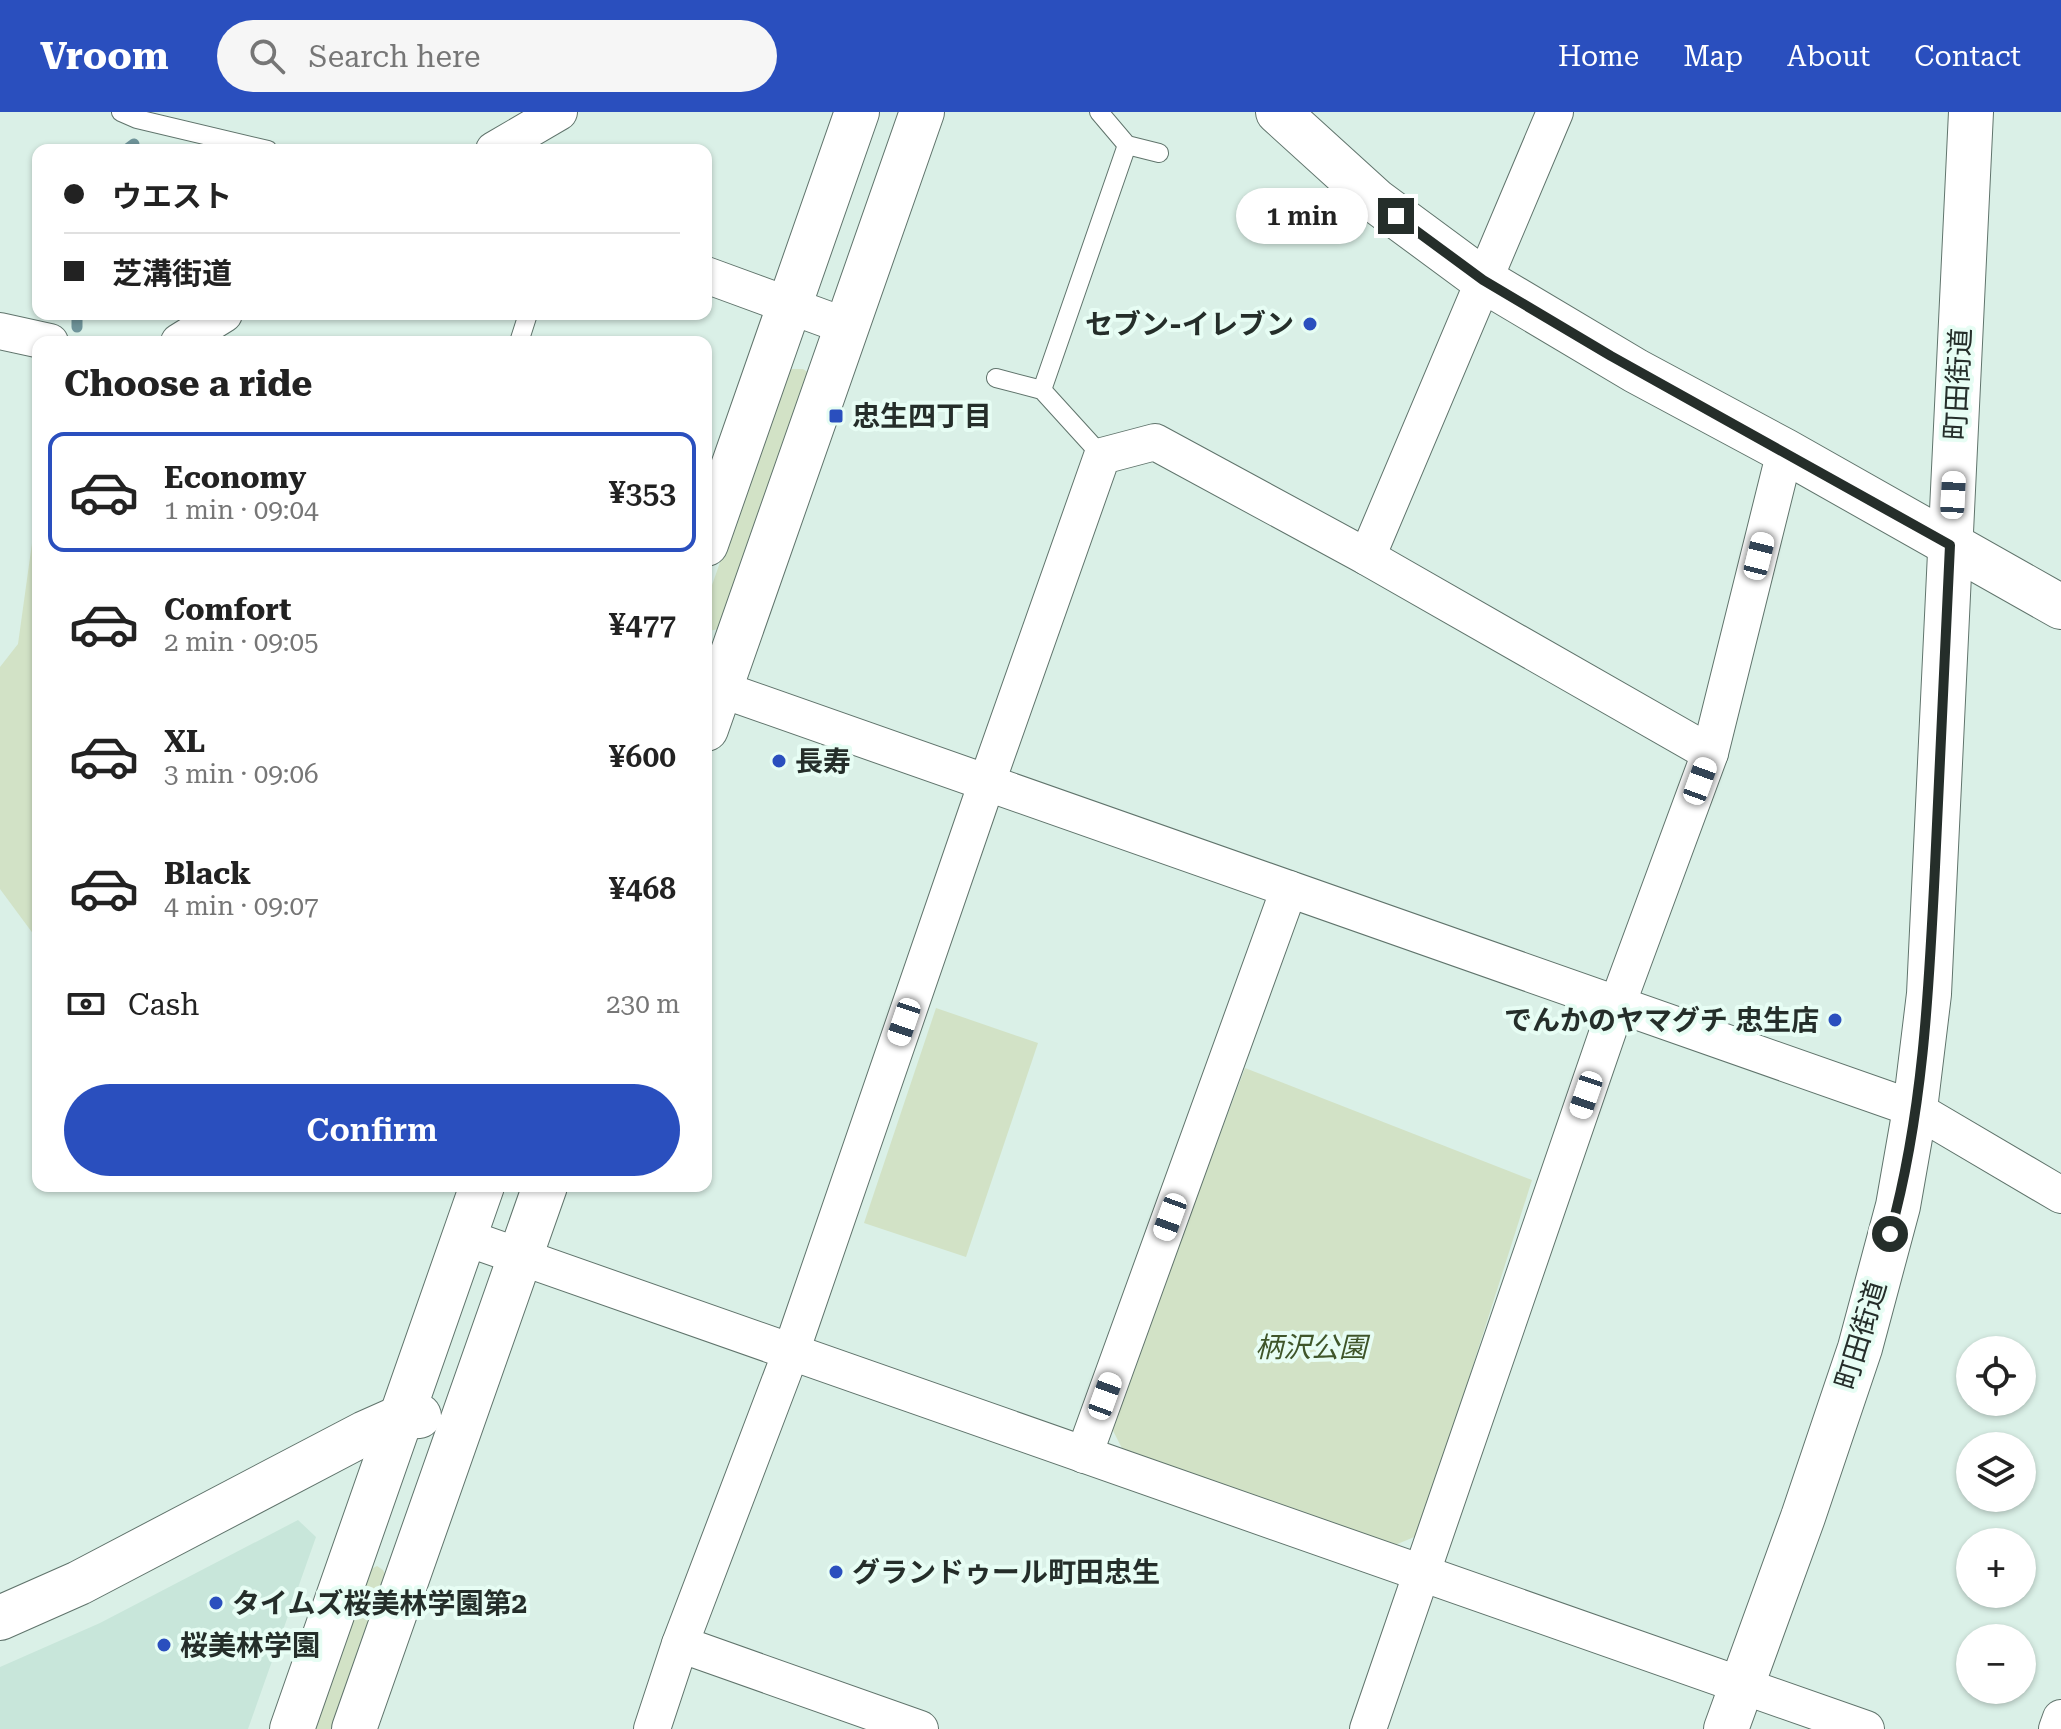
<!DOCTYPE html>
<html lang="en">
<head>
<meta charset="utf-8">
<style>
  :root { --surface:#fff; --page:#f6f6f6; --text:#222; --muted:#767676; --line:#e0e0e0; --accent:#2a4fbe }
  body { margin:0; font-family:"Roboto Serif","Noto Sans JP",serif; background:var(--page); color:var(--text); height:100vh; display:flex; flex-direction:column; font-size:30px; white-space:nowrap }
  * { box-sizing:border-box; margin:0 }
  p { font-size:26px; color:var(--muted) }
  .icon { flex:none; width:44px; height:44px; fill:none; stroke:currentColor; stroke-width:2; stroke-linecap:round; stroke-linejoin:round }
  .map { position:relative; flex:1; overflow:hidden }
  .details { position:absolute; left:32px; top:224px; width:680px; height:856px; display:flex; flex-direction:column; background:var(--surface); border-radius:16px; box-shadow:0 2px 6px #0004 }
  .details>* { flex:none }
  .top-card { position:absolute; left:32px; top:32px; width:680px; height:176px; border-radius:16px; box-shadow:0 2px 6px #0004; display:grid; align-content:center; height:176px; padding:0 32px; background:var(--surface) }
  .tools { position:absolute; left:1956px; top:1224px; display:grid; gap:16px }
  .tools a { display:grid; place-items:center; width:80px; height:80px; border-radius:50%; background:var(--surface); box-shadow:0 2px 6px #0004; font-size:40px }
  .end { position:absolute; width:36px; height:36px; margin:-18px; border:10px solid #252e2a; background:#fff; box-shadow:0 0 0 4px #fff }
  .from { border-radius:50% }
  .bubble { position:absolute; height:56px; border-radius:28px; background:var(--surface); box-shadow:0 2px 6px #0004; font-size:26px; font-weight:600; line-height:56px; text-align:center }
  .car { position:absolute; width:24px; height:48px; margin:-24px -12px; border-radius:10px; box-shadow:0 0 6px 2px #0007; background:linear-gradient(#fff 24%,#345 0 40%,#fff 0 76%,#345 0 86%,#fff 0) }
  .top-card b { display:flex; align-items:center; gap:28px; height:76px; font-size:30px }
  .top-card b+b { border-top:2px solid var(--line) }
  .top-card i { width:20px; height:20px; background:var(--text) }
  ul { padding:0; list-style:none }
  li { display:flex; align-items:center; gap:24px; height:120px; margin:0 16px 12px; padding:0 16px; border:4px solid transparent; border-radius:16px }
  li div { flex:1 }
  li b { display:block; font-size:30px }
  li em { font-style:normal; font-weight:600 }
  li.selected { border-color:var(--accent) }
  li>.icon { width:72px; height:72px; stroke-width:1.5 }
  h2 { padding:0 32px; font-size:36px; line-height:96px }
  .pay { display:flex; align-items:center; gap:20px; height:88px; padding:0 32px; font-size:30px }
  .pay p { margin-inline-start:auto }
  .cta { display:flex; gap:16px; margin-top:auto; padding:16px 32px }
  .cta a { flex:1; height:92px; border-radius:48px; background:var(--accent); color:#fff; font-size:32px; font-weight:600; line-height:92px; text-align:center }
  header { display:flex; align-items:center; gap:48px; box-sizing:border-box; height:112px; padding:0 40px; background:var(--accent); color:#fff }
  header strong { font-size:38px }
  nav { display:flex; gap:44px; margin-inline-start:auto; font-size:28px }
  .search { width:560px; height:72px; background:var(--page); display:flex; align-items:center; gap:20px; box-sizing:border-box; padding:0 28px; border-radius:44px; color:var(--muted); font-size:30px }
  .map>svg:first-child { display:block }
  .built { fill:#c8e6da }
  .green { fill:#d2e2c6 }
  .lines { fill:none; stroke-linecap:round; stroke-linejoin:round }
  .stream { stroke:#6f949a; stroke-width:11 }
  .service-casing { stroke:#60746c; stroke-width:20 }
  .minor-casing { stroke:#60746c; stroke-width:38 }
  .tertiary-casing { stroke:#60746c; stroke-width:46 }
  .primary-casing { stroke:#60746c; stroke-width:46 }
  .service { stroke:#fff; stroke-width:18 }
  .minor { stroke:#fff; stroke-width:36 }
  .tertiary { stroke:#fff; stroke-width:44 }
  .primary { stroke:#fff; stroke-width:44 }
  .route { stroke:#252e2a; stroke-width:10 }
  .poi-dot { fill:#2a4fbe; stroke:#e7fdf4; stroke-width:3 }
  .labels { text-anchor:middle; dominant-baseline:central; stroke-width:8; stroke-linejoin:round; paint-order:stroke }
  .poi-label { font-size:28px; font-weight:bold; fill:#252e2a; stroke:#e7fdf4; text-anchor:start }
  .street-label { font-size:28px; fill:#252e2a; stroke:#e7fdf4 }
  .park-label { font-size:28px; font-style:italic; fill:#3f5529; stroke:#e7fdf4 }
</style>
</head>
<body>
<header>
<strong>Vroom</strong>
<div class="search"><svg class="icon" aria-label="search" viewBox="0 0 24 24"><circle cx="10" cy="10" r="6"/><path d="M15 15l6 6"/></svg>Search here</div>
<nav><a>Home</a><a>Map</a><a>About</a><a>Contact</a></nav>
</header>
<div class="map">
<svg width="2061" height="1617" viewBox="0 0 2061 1617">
  <rect width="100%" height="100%" fill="#daf0e7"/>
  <polygon class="built" points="298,1408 316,1425 248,1617 0,1617 0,1555 100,1511"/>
  <g class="green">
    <polygon points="792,257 803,257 809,261 723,516 709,519 706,516 706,490 787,261"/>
    <polygon points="38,388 38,823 34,823 0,777 0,555 18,532"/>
    <polygon points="936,896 1038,931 966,1145 864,1111"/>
    <polygon points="1245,956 1532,1068 1419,1423 1395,1433 1125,1342 1110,1313"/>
    <polygon points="377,1454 383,1458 386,1464 334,1617 309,1617 367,1459"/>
  </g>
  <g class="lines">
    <g class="stream">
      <polyline points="126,38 134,32"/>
      <polyline points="77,215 77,202"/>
    </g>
    <g class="service-casing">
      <g id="service">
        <polyline points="121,0 137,7 268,38"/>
        <polyline points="1099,0 1127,33 1159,41"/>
        <polyline points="519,230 528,202"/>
        <polyline points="996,266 1042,278 1102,344"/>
        <polyline points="1042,278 1127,33"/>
      </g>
    </g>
    <g class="minor-casing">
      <g id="minor">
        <polyline points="494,38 559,0"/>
        <polyline points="706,163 848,215"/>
        <polyline points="0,219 50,230"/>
        <polyline points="179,230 224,202"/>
        <polyline points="1367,445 1555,0"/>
        <polyline points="706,572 1915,997 2061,1083"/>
        <polyline points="464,1125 1866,1617"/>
        <polyline points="1084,1343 1289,777"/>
        <polyline points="680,1532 920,1617"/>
        <polyline points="652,1617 680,1532 791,1240 987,670 1102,344 1155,330 1367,445 1710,641"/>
        <polyline points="1368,1617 1617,893 1710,641 1785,339"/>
        <polyline points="2057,1617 2061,1606"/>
      </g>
    </g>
    <g class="tertiary-casing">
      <g id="tertiary">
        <polyline points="706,432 857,0"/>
        <polyline points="706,617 922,0"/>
        <polyline points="0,1506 79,1471 365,1321 401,1305 419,1304"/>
        <polyline points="292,1617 482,1074"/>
        <polyline points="354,1617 545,1074"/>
      </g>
    </g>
    <g class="primary-casing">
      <g id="primary">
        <polyline points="1278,0 1376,89 1483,168 1636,259 1785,339 2061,495"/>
        <polyline points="1726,1617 1803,1405 1860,1236 1898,1094 1915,997 1929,882 1971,0"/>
      </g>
    </g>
    <use href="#service" class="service"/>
    <use href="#minor" class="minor"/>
    <use href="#tertiary" class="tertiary"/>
    <use href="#primary" class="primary"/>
  </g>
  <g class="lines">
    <path class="route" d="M1396,104L1483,168L1611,244L1950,433C1945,540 1940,647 1935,755C1929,878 1923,1003 1890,1122"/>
  </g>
  <g class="poi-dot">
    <circle cx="1310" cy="212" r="8"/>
    <rect x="828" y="296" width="16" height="16" rx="4"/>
    <circle cx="779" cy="649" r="8"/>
    <circle cx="1835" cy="908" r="8"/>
    <circle cx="836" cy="1460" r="8"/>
    <circle cx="216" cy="1491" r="8"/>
    <circle cx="164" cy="1533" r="8"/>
  </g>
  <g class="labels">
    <g class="poi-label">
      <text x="1294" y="212" text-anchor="end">セブン-イレブン</text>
      <text x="852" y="304">忠生四丁目</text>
      <text x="795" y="649">長寿</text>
      <text x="1819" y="908" text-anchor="end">でんかのヤマグチ 忠生店</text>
      <text x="852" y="1460">グランドゥール町田忠生</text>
      <text x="232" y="1491">タイムズ桜美林学園第2</text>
      <text x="180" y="1533">桜美林学園</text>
    </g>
    <g class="street-label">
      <text transform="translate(1958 272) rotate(-87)">町田街道</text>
      <text transform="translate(1861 1223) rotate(-73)">町田街道</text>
    </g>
    <g class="park-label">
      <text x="1311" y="1235">柄沢公園</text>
    </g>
  </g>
</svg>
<div class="tools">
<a><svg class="icon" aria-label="locate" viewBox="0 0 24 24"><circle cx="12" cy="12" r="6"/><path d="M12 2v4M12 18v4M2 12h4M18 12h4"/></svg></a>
<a><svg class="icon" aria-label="layers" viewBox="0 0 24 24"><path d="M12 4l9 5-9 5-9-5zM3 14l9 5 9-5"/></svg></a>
<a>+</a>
<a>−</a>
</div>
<i class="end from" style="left:1890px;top:1122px"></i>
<i class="end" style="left:1396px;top:104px"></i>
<div class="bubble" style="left:1236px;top:76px;width:132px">1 min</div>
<i class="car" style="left:1953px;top:383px;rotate:3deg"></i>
<i class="car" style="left:1759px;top:444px;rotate:14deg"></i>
<i class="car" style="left:1700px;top:669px;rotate:20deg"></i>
<i class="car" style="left:904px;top:910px;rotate:199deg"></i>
<i class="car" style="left:1586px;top:983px;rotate:199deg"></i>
<i class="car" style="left:1170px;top:1105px;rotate:200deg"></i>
<i class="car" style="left:1105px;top:1284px;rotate:20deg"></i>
<div class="top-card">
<b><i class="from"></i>ウエスト</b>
<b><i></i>芝溝街道</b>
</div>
<section class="details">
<h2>Choose a ride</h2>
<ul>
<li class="selected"><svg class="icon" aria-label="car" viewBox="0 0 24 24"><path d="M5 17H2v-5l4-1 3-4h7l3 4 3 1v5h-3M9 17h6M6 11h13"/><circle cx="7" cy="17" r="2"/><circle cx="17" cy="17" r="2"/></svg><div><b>Economy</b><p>1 min · 09:04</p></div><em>¥353</em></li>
<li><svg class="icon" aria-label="car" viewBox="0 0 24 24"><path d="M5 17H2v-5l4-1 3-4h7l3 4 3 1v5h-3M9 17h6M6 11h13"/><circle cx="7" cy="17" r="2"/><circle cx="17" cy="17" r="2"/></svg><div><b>Comfort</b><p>2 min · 09:05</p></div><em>¥477</em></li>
<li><svg class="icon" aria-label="car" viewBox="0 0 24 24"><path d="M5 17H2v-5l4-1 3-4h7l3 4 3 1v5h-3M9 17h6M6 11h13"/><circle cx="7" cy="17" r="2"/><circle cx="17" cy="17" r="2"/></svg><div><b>XL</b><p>3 min · 09:06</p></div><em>¥600</em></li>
<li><svg class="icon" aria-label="car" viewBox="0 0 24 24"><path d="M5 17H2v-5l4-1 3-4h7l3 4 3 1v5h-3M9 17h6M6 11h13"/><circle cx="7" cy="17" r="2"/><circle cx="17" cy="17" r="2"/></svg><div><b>Black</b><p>4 min · 09:07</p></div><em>¥468</em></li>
</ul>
<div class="pay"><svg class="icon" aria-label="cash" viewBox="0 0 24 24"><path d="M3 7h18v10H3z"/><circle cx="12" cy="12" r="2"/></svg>Cash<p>230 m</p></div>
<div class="cta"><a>Confirm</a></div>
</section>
</div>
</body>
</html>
